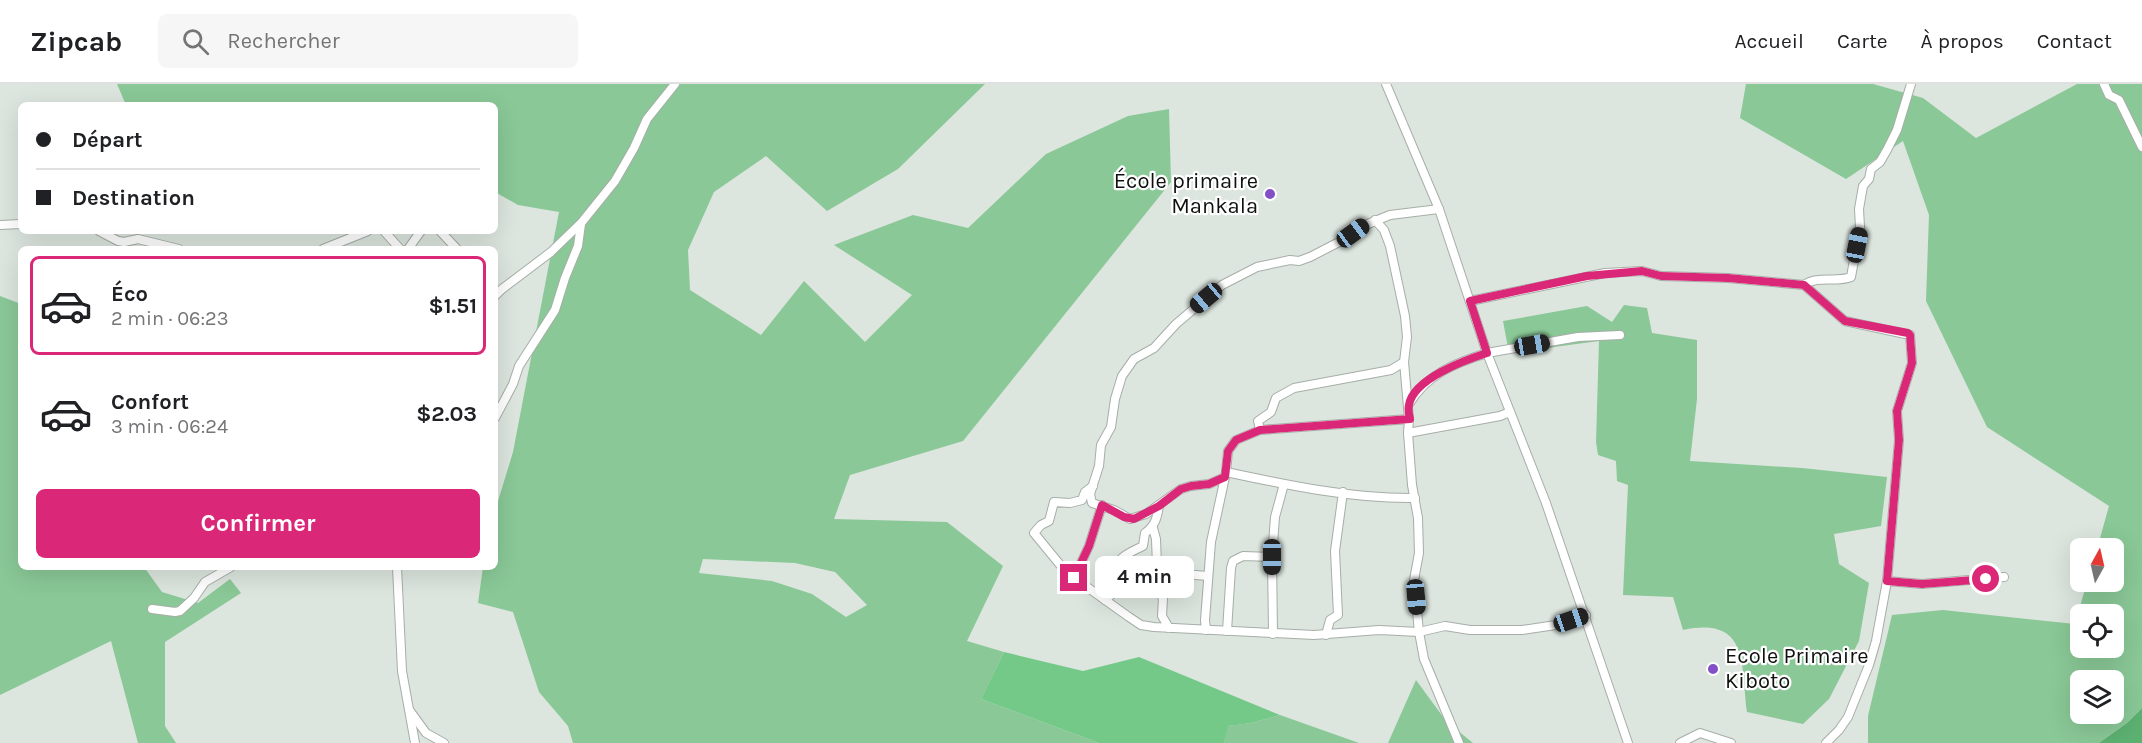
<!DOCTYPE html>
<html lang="fr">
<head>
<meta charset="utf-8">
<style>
  :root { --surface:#fff; --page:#f6f6f6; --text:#202124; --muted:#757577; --line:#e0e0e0; --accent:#db2777 }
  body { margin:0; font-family:Karla,sans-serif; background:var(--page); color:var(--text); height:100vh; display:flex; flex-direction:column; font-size:22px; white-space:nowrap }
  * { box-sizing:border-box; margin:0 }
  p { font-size:20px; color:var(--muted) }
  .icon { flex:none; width:33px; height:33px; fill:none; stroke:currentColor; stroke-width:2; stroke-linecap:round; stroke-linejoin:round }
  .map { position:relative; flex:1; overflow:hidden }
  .sheet { position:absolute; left:18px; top:162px; width:480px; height:324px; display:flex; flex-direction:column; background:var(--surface); border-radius:9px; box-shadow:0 6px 24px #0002 }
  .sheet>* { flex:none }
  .top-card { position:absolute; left:18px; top:18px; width:480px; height:132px; border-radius:9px; box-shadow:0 6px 24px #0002; display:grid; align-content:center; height:132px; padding:0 18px; background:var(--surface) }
  .needle { width:39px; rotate:8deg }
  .fabs { position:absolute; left:2070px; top:454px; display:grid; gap:12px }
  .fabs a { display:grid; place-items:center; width:54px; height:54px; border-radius:9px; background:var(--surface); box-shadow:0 6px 24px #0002; font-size:30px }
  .end { position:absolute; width:27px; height:27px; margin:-14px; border:8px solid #db2777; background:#fff; box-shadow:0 0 0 3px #fff }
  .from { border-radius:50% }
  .bubble { position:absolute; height:42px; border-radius:9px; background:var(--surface); box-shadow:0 6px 24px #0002; font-size:20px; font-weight:700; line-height:42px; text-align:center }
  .car { position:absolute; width:18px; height:36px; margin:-18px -9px; border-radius:8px; box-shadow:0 0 4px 2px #0007; background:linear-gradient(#222 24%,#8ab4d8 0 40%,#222 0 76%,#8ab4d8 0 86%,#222 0) }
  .top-card b { display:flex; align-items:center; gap:21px; height:57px; font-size:22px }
  .top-card b+b { border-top:2px solid var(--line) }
  .top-card i { width:15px; height:15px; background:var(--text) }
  ul { padding:10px 0 0; list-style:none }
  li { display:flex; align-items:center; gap:18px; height:99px; margin:0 12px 9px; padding:0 6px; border:3px solid transparent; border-radius:9px }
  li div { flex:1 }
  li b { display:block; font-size:22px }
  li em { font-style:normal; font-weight:700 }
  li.current { border-color:var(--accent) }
  li>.icon { width:54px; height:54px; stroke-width:1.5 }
  .button { display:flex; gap:12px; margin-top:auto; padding:12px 18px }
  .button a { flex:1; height:69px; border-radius:9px; background:var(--accent); color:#fff; font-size:24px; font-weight:700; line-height:69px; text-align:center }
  header { display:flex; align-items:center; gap:36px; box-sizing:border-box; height:84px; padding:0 30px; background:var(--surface); border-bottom:2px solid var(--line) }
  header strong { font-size:28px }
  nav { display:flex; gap:33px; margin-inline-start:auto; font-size:21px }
  .search { width:420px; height:54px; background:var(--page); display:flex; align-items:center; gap:15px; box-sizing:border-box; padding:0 21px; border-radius:9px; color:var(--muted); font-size:22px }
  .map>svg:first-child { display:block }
  .green { fill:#8ac897; fill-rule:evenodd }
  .forest { fill:#74c988 }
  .water { fill:#5cb171 }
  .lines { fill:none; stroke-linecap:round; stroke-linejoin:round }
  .minor-casing { stroke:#a6aea7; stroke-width:10 }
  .minor { stroke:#fff; stroke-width:8 }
  .route { stroke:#db2777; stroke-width:8 }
  .poi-dot { fill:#824fc7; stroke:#fff; stroke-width:2 }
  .labels { text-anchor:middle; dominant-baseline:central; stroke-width:4.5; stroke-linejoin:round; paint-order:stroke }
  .poi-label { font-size:22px; fill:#0f110f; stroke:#fff; text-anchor:end }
</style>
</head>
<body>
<header>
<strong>Zipcab</strong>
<div class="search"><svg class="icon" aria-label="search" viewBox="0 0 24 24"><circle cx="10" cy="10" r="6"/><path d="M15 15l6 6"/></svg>Rechercher</div>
<nav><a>Accueil</a><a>Carte</a><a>À propos</a><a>Contact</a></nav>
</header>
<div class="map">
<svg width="2142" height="659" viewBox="0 0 2142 659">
  <rect width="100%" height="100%" fill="#dce5de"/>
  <g class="green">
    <path d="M117,0H985L898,85L827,127L766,72L714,108L688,166L690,206L761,251L804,197L865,258L912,211L834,161L913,131L968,144L1046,70L1128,32L1169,25L1171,98L963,357L850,391L834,435L947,438L1003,482L967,557L1004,568L981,615L1099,659H573L568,642L539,608L513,528L478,519L483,483H495V427L513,368L559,128L518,121L495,108V21H126ZM703,475L795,479L835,488L867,521L846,533L812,510L772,497L699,489Z"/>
    <path d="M1746,0H1873L1923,14L1976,54L2077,0H2142V624L2127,639L2099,659H1868V632L1892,531L1943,526L2075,540L2087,498H2114V465H2097L2109,422L1987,343L1926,217L1929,131L1903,57L1846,95L1740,34ZM2080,531H2114V564H2080ZM2080,597H2114V630H2080Z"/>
    <polygon points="0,212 21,220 21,483 144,483 162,508 198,519 230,495 241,509 165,558 165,642 176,659 138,659 111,557 0,611"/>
    <path d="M1624,221L1647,224L1652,249L1697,256V315L1690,377L1802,384L1887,393L1881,442L1834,450L1839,480L1869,499L1859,557L1829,615L1803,640L1747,628C1741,580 1749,532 1683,546L1673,513L1623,511L1628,401L1617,397L1616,377L1598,371L1596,358L1599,257L1509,269L1503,237L1587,222L1612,238Z"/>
    <polygon points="1416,596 1446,637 1473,659 1388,659"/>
    <polygon points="1280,631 1359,659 1224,659 1227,642 1251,639"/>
  </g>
  <polygon class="forest" points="1004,568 1083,587 1139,573 1280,631 1251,639 1228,642 1224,659 1099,659 981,615"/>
  <polygon class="water" points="2142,624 2142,659 2099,659 2127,639"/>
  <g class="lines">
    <g class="minor-casing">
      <g id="minor">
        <polyline points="1386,0 1439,125 1487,269 1546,419 1628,659"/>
        <polyline points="2104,0 2109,11 2119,16 2142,63"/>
        <polyline points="1375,136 1384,146 1390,162 1405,232 1407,253 1404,278 1409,335 1408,349 1412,401 1418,434 1419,469 1414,496 1419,548 1424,575 1459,659"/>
        <polyline points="0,141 21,140"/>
        <polyline points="99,147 118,157 124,158 138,155 179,165"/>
        <polyline points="384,147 400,165"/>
        <polyline points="440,147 457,165"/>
        <polyline points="323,165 368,147"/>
        <polyline points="408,165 421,147"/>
        <path d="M1804,201C1818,191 1836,199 1851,193L1860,143L1859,125L1863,102L1869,95L1871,85L1880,78L1887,66L1897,46L1911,0"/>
        <polyline points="495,212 502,205 551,168 582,138 615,97 634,64 647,35 675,0"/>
        <polyline points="1470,217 1605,189 1642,187 1661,192 1728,194 1804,201 1845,237 1910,251 1912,279 1897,327 1899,356 1887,497 1876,557 1869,581 1848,633 1839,646 1826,659"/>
        <path d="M1409,320C1427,290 1455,279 1487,269L1578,253L1620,251"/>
        <polyline points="495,334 513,300 519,282 555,226 565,194 578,162 581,140"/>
        <polyline points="1260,346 1258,337 1271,328 1276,314 1294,304 1391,286 1404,278"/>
        <polyline points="1408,349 1500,332 1510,328"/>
        <polyline points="1226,388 1228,367 1236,356 1260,346 1409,335"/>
        <polyline points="1093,402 1085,408 1082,416 1070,419 1054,418 1049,437 1041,441 1034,449 1066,488 1129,533 1141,541 1154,543 1314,551 1379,546 1419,548 1445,542 1470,546 1522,546 1556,541 1586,531"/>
        <path d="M1415,414C1353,415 1287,401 1226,388L1225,393L1209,400L1191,402L1181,405L1146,430L1130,435L1114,426L1092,419L1090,410L1099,382L1101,361L1111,343L1115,315L1122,292L1134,275L1154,264L1176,240L1222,201L1257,183L1290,176L1299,177L1310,173L1343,156L1363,142L1390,131L1439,125"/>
        <polyline points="1153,444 1156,455 1157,482 1159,485 1182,490 1208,492"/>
        <polyline points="397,483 402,587 415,659"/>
        <polyline points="1164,486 1159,509 1163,514 1162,532 1169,544"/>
        <polyline points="1074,494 1089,462 1102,421"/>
        <polyline points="1887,497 1922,500 2004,493"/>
        <path d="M1105,516L1117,506C1116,501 1114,497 1114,492C1114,474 1129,469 1143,462L1145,449C1155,442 1157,434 1159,422"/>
        <polyline points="152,525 175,528 180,527 194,514 205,498 231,483"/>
        <polyline points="1206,546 1205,536 1211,458 1225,393"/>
        <polyline points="1227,547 1231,484 1233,477 1243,472 1272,473"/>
        <polyline points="1273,550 1272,473 1275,433 1284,400"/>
        <polyline points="1326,551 1330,536 1338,531 1335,467 1343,408"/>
        <polyline points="410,627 426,649 444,659"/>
        <polyline points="1680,659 1700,649 1731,659"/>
      </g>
    </g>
    <use href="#minor" class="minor"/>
  </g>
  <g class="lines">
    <path class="route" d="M1074,494L1089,462L1102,421L1124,433L1134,435L1159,422L1181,405L1191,402L1209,400L1225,393L1228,367L1236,356L1260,346L1410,335C1409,331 1408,325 1409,321C1413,295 1465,276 1487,269L1470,217L1587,192L1642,187L1661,192L1728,194L1804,201L1845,237L1908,249L1910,251L1912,279L1897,327L1899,356L1887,497L1922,500L1986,495"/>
  </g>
  <g class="poi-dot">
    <circle cx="1270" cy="110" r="6"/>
    <circle cx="1713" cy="585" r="6"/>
  </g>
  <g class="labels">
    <g class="poi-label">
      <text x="1258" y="97">École primaire<tspan x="1258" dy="25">Mankala</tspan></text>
      <text x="1725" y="572" text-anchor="start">Ecole Primaire<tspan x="1725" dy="25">Kiboto</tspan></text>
    </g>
  </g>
</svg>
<div class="fabs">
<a><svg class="needle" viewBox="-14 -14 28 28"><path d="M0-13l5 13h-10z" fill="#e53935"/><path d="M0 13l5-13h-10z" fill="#757577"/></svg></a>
<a><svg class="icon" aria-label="locate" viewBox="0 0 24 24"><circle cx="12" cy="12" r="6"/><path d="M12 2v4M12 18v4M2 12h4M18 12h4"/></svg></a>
<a><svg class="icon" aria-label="layers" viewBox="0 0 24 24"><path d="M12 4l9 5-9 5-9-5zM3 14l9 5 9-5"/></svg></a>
</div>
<i class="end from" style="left:1986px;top:495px"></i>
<i class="end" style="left:1074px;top:494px"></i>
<div class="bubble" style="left:1095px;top:472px;width:99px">4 min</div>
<i class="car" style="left:1353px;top:149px;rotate:54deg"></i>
<i class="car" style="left:1857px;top:161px;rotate:11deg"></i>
<i class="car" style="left:1206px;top:214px;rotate:230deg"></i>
<i class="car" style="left:1532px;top:261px;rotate:80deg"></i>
<i class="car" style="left:1272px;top:473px;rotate:180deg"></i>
<i class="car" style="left:1416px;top:513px;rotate:175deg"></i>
<i class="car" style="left:1571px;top:536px;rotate:71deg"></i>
<div class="top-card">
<b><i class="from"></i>Départ</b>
<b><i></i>Destination</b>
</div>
<section class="sheet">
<ul>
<li class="current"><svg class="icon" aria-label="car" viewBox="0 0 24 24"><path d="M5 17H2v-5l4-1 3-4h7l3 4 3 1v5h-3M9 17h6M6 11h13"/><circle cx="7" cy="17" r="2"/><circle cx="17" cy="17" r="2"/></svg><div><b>Éco</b><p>2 min · 06:23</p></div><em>$1.51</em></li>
<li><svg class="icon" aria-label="car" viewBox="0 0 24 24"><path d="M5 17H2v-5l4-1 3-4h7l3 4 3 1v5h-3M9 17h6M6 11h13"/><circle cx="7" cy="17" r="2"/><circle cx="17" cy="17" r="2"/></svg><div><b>Confort</b><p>3 min · 06:24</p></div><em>$2.03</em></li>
</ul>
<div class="button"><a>Confirmer</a></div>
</section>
</div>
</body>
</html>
